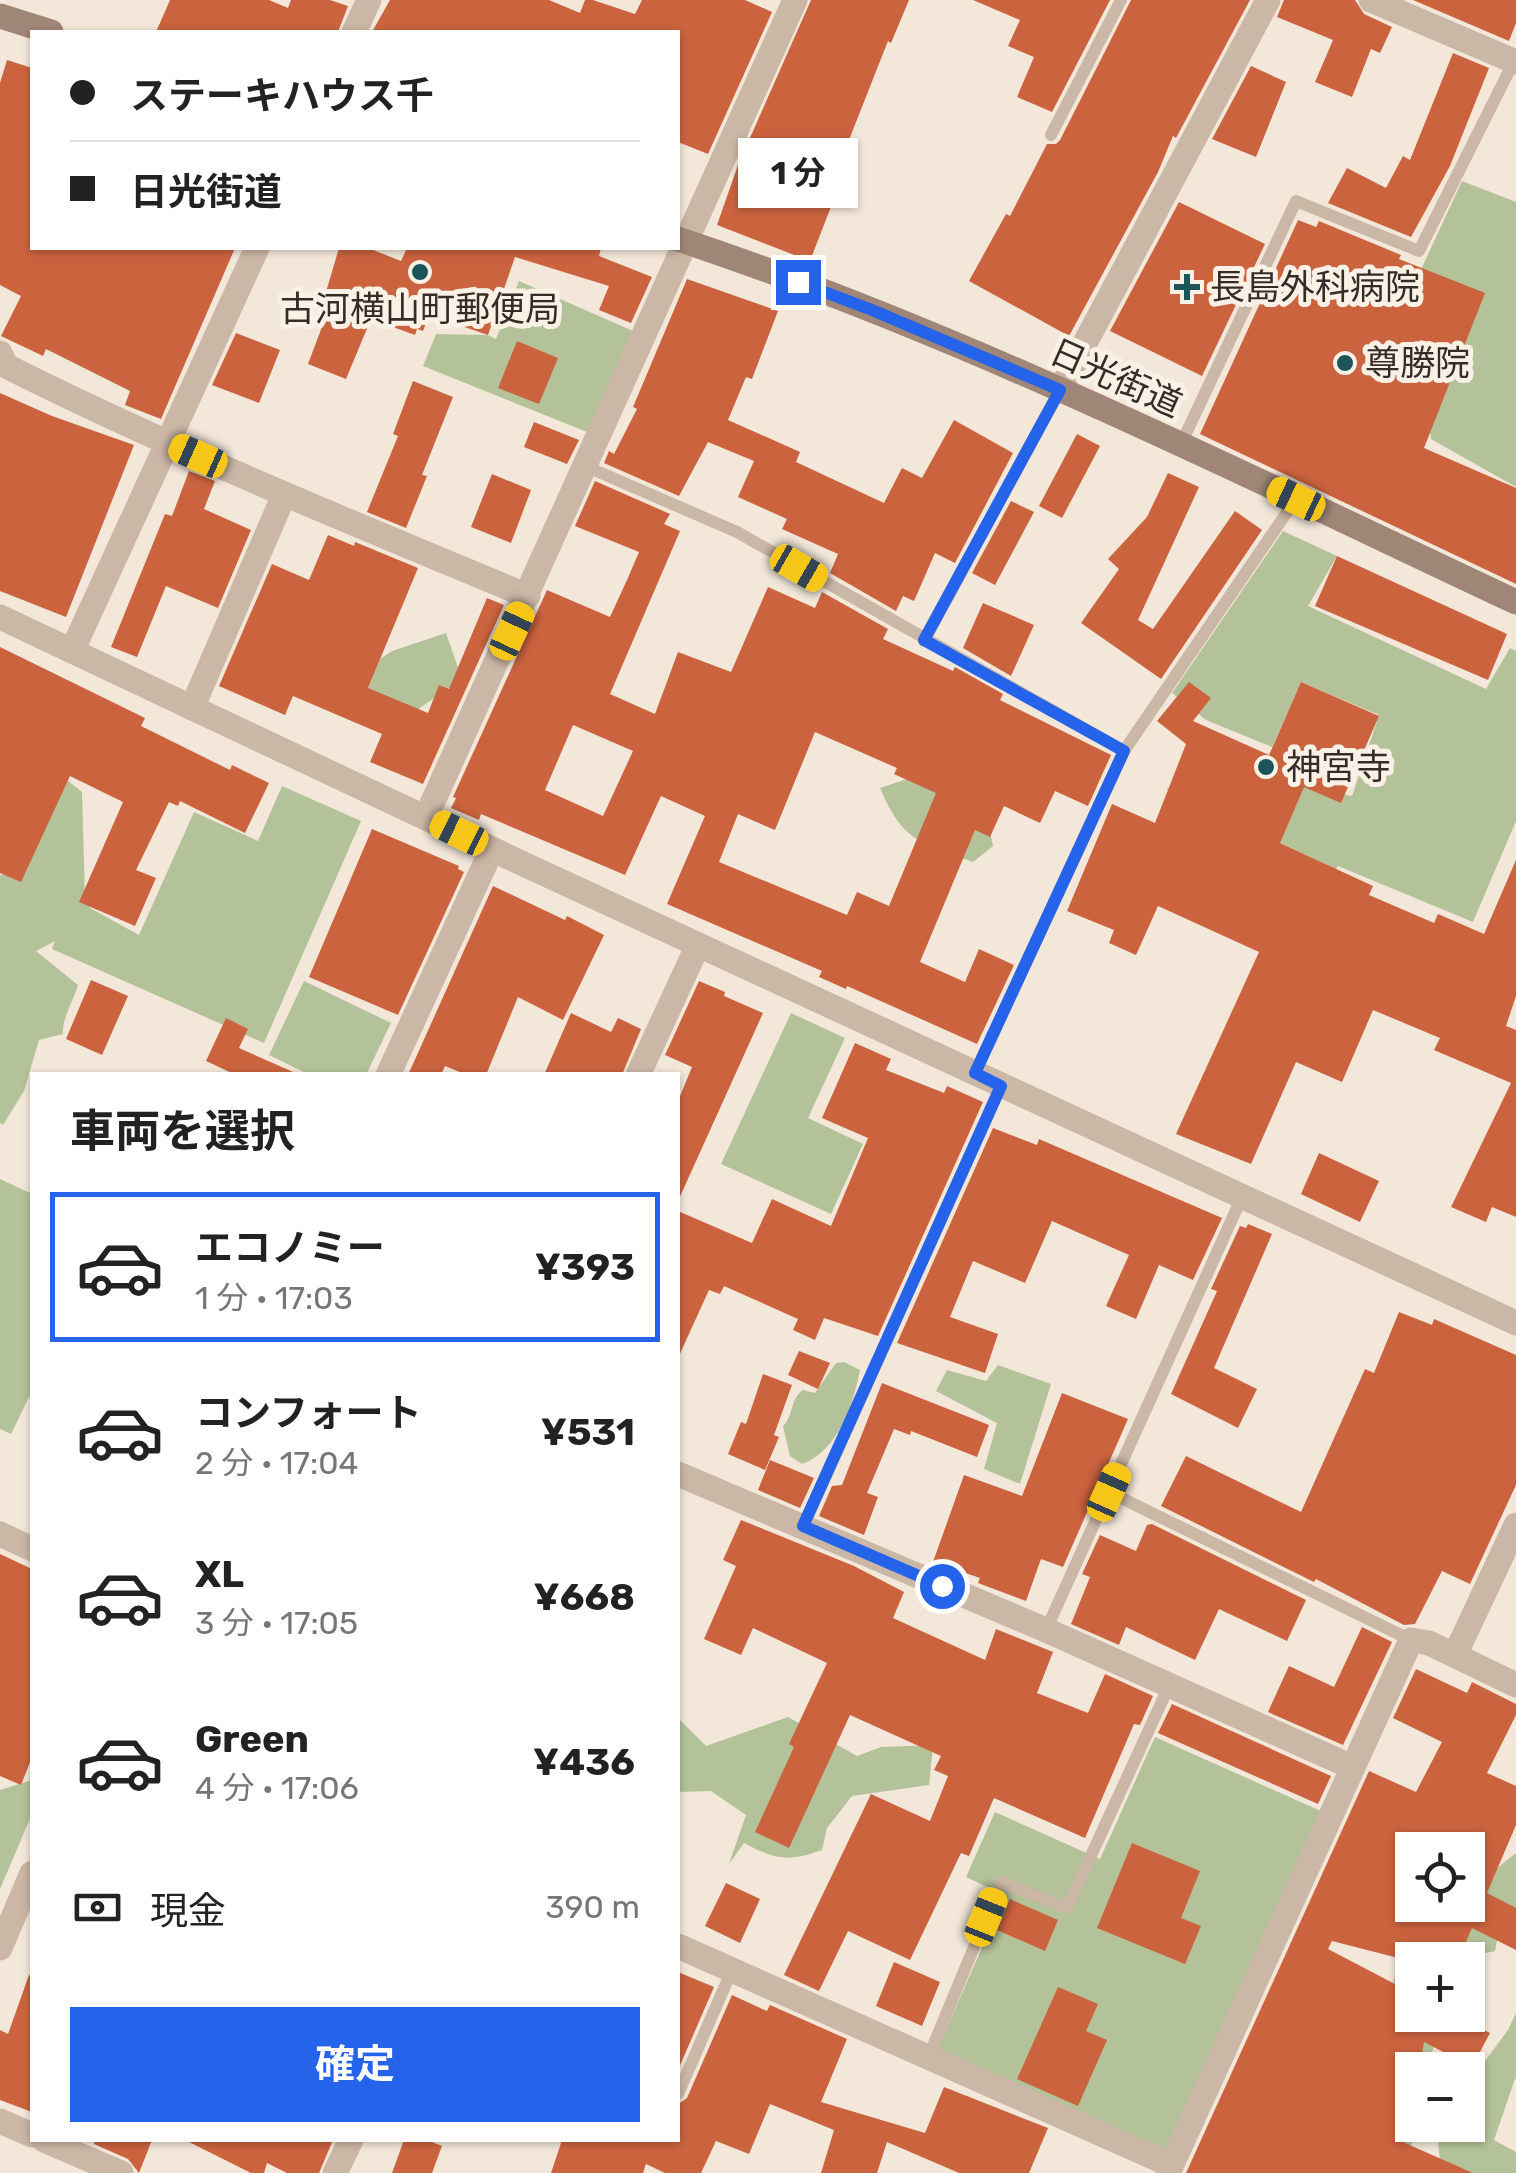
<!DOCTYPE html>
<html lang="ja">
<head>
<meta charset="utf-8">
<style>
  :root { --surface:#fff; --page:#f6f6f6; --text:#222; --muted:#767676; --line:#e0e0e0; --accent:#2563eb }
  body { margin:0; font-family:Rubik,"Noto Sans JP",sans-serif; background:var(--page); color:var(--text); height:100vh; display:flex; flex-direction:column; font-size:38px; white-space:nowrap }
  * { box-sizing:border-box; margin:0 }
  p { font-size:32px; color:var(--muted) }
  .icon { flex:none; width:55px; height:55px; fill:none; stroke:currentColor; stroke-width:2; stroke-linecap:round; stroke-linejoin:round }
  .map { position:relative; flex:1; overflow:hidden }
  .panel { position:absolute; left:30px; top:1072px; width:650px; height:1070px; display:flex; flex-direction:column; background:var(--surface); border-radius:0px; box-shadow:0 2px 8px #0004 }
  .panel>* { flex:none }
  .guide { position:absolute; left:30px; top:30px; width:650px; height:220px; border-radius:0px; box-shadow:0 2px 8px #0004; display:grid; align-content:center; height:220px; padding:0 40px; background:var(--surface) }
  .tools { position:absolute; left:1395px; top:1832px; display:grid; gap:20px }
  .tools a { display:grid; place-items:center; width:90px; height:90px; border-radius:0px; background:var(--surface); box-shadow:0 2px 8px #0004; font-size:50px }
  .end { position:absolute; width:45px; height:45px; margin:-22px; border:12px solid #2563eb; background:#fff; box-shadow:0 0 0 5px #fff }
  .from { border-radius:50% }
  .bubble { position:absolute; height:70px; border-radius:0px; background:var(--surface); box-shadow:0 2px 8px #0004; font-size:32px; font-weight:700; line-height:70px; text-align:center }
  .car { position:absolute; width:30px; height:60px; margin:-30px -15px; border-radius:12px; box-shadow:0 0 8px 2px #0007; background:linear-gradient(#f5c518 24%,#345 0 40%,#f5c518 0 76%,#345 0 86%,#f5c518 0) }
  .guide b { display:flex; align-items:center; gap:35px; height:95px; font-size:38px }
  .guide b+b { border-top:2px solid var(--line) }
  .guide i { width:25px; height:25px; background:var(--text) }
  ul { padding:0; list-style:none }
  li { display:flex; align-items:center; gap:30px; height:150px; margin:0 20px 15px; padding:0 20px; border:5px solid transparent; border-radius:0px }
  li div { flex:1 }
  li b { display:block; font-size:38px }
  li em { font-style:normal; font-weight:700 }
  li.selected { border-color:var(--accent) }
  li>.icon { width:90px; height:90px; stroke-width:1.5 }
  h2 { padding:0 40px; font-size:45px; line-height:120px }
  .pay { display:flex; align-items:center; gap:25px; height:110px; padding:0 40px; font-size:38px }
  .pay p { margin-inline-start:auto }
  .action { display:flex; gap:20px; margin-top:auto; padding:20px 40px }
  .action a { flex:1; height:115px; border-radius:0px; background:var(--accent); color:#fff; font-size:40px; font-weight:700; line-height:115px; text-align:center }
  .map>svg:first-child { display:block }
  .green { fill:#b4c299 }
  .building { fill:#cb633f; fill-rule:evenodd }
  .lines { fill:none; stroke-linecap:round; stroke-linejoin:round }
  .lane { stroke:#cbb7a5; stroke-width:12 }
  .street { stroke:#cbb7a5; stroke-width:25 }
  .secondary { stroke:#9f8676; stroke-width:25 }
  .route { stroke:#2563eb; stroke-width:12 }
  .poi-dot { fill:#1b555a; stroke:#faf1e6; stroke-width:4 }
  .labels { text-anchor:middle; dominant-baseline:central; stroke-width:10; stroke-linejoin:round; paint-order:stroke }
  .poi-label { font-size:35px; fill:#362c27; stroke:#faf1e6; text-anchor:start }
  .street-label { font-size:35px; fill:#362c27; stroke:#faf1e6 }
</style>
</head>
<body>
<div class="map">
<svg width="1516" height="2173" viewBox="0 0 1516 2173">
  <rect width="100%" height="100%" fill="#f3e7da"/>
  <g class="green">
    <polygon points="1462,181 1516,202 1516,487 1431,439 1412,289"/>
    <polygon points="519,281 633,331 587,432 423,366 436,334 488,335 496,339"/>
    <polygon points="1283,531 1337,556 1308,606 1486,689 1510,648 1516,651 1516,821 1473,922 1338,866 1336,869 1166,789 1180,784 1304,787 1352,796 1379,715 1301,682 1272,747 1206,720 1172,693"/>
    <polygon points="446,633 462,679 404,719 367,691 380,659 392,651"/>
    <path d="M57,772L82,792L85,898L90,908L139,935L194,812L258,841L282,786L361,821L264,1043L52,949L55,941L36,951L78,985C73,1002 62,1018 63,1034L39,1040L24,1091L3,1125L0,1123V875L5,874Z"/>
    <path d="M913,777L947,792L968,832L989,827L993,846L973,862C920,841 904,844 880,788Z"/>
    <polygon points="304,981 391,1023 366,1075 310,1075 269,1055"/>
    <polygon points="791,1013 845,1038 808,1118 863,1144 831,1214 721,1164"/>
    <polygon points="0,1179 32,1194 32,1391 11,1434 0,1429"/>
    <path d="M844,1362L860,1370C853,1405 838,1451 802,1464L790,1456L783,1426C794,1416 790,1398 803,1390L815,1393L836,1363Z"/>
    <polygon points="998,1365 1051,1384 1020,1484 984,1469 997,1423 936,1391 947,1370 986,1381"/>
    <path d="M788,1717L857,1756L881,1747L933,1745L929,1785L852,1796L827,1828L822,1850C788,1862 776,1860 744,1843L729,1864L746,1815L711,1791L678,1792V1718L706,1746Z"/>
    <polygon points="1155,1737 1323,1812 1168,2161 934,2057 1005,1895 966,1877 995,1812 1100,1859"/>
    <polygon points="32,1780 32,1814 0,1889 0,1790"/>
    <polygon points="1516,1853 1516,1913 1502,1913 1495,1951 1475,1955 1468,1969 1468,1960 1412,1960 1412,2015 1438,2035 1432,2052 1433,2070 1412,2070 1412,2125 1419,2125 1400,2173 1393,1985 1404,1937 1468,1905 1468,1856 1488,1863 1493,1880 1496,1869"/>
    <polygon points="1516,2013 1516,2076 1494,2140 1516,2152 1516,2173 1441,2173 1438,2140 1443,2125 1468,2125 1468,2086 1484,2090 1474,2076 1508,2030"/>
  </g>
  <g class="building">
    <polygon points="170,0 269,0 288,8 291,0 330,0 348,6 338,32 156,32"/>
    <polygon points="390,0 549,0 580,13 585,0 593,0 635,14 642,0 745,0 772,12 708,154 678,142 678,32 372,32"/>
    <polygon points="811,0 909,0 891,43 888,41 832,183 839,186 810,261 717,225 738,165"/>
    <polygon points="973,0 1110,0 1052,112 1017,97 1034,57 1008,46 1020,20"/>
    <polygon points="1131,0 1250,0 1176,138 1173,136 1158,172 1069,336 969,281 1006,214 1010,216 1047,144 1056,144 1060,140"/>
    <polygon points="1284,0 1355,0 1364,14 1392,27 1380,53 1371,49 1352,97 1315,82 1333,40 1277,17"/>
    <polygon points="1413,0 1516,0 1516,23 1509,41"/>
    <polygon points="1453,53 1489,68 1450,166 1411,237 1328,203 1347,168 1386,188 1403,156 1410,160"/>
    <polygon points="7,60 32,68 32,248 235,248 161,419 125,405 130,391 46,349 43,356 1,336 21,296 0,285 0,83"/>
    <polygon points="1251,66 1286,82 1256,157 1212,139"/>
    <polygon points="1179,202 1265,244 1202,376 1110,331"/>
    <polygon points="1298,220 1316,227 1319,221 1401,255 1399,259 1485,293 1424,448 1516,488 1516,584 1200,434"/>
    <polygon points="339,248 368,248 401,261 407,248 601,248 599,256 652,277 631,323 599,310 609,286 515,257 488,335 429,315 423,331 417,329 415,335 371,319 346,379 308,364 334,295 326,292"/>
    <polygon points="687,279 778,311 752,379 746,377 728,420 800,452 796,462 884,503 902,468 922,478 954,420 1013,453 955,563 935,553 914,601 903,596 896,611 830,573 838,554 782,529 787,519 738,497 754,461 708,442 679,496 604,463 609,451 614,454 637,409 633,407"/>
    <polygon points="236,333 280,350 259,403 212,385"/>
    <polygon points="517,341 558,358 539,404 498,388"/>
    <polygon points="413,381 453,397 422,475 427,476 406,528 367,512 398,436 393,434"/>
    <polygon points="0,393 52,416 134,445 66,617 0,591"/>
    <polygon points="534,422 579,440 567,464 524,447"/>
    <polygon points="1077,434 1100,446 1062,518 1039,506"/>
    <polygon points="189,471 215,481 204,509 251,530 218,608 166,586 137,657 111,647 165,514 172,516"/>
    <polygon points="1168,473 1199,487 1138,620 1153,629 1235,511 1262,530 1161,679 1081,623 1119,569 1108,559 1147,517"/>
    <polygon points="492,474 531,490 511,543 471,527"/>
    <path d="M595,481L670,514L664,524L680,531L610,694L655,714L678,652L731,672L768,587L815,608L822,592L888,629L883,639L953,671L955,667L1003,694L1000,700L1111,755L1088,806L1055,791L1040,823L1004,806L990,837L975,830L920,962L965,982L979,949L1014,965L977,1044L847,986L846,989L819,977L822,971L667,904L705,816L661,796L625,875L481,814L479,820L451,808L456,798L453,797L547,590L610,617L627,580L639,552L575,526ZM573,725L633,751L603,816L545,790ZM815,732L897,768L894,774L936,793L889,906L857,892L847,915L719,862L738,814L775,830Z"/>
    <polygon points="1011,501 1034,512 995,585 972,573"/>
    <polygon points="328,535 354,546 355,542 418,568 368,688 428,713 439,685 449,689 487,598 504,605 423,784 370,762 382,734 293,696 285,715 219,686 272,564 309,580"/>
    <polygon points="1337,556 1507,634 1488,680 1315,606"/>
    <polygon points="983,603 1034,625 1011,676 963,648"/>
    <polygon points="0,647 145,718 141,726 230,770 232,765 269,783 245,833 180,801 178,806 169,802 136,870 156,878 135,926 79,902 123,802 70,776 21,882 0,873"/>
    <polygon points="1189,682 1211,698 1193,721 1269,755 1301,682 1379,716 1341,803 1304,787 1280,843 1373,886 1369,895 1434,923 1438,914 1484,934 1516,860 1516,996 1506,1026 1516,1030 1516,1217 1492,1207 1486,1222 1451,1207 1511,1083 1434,1050 1440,1038 1373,1010 1342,1082 1296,1062 1251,1164 1176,1134 1259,952 1158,906 1136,955 1109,943 1114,930 1067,911 1112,804 1155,823 1186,744 1157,721"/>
    <polygon points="372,829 459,866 458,869 464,872 398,1015 309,977"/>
    <polygon points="493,886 565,920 567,916 604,935 563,1020 518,997 486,1075 467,1075 445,1066 441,1075 408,1075"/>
    <polygon points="91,980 128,996 102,1055 66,1039"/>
    <polygon points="699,981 725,992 724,996 763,1013 678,1201 678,1101 692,1067 665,1055"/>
    <polygon points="571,1013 611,1032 618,1018 641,1029 622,1075 544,1075"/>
    <polygon points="226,1018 248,1029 239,1048 300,1075 236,1075 206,1061"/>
    <polygon points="855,1043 891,1059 886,1070 944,1093 947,1086 983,1102 878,1336 824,1318 815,1340 793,1330 798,1319 724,1286 720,1294 709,1290 678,1358 678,1211 752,1243 772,1199 831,1226 868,1138 822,1118"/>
    <polygon points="993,1128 1037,1145 1039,1139 1222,1218 1193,1280 1159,1265 1136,1319 1106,1306 1129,1255 1052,1221 1025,1283 973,1261 950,1317 998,1334 985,1373 897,1343"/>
    <polygon points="1319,1153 1379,1181 1360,1222 1301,1194"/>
    <polygon points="1248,1224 1272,1234 1214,1368 1257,1389 1238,1428 1171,1394 1217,1291 1211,1289 1240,1226 1246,1228"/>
    <polygon points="1399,1312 1432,1325 1434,1319 1516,1355 1516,1485 1470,1584 1442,1571 1415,1624 1404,1625 1316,1579 1314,1582 1161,1506 1186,1456 1301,1512 1365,1369 1374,1373"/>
    <polygon points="799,1351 830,1363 818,1389 788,1375"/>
    <polygon points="763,1374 792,1385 774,1435 779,1437 765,1470 728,1454 741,1422 746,1424"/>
    <polygon points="882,1383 989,1425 977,1457 911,1431 910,1435 894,1429 867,1493 878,1497 864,1535 819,1516 832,1486 842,1485"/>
    <polygon points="1062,1393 1128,1419 1063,1567 1041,1559 1026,1601 978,1583 980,1578 933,1562 964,1475 1022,1496"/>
    <polygon points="770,1460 814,1478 800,1508 758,1490"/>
    <polygon points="741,1520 854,1566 904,1592 893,1618 985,1660 996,1629 1053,1652 1037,1693 1088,1713 1105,1674 1153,1696 1140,1725 1134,1724 1085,1838 994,1798 969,1856 961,1853 910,1960 848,1931 819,1991 784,1975 871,1794 930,1821 948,1776 934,1770 941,1756 850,1715 789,1848 755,1832 794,1747 789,1744 827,1663 753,1628 741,1655 704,1639 736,1566 723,1560"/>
    <polygon points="1152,1524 1306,1600 1287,1641 1219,1609 1195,1660 1126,1627 1119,1645 1071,1624 1090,1577 1082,1574 1100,1535 1136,1551 1147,1525"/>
    <polygon points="0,1554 32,1569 32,1757 21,1785 0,1776"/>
    <polygon points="1362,1627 1392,1642 1343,1745 1268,1712 1289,1666 1334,1687"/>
    <path d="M1416,1669L1467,1693L1472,1682L1516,1704V1715L1487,1773L1516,1786V1825L1487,1893L1516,1908V1950L1472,1928L1458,1960H1406L1332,1941L1328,1949L1412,1993V2015H1454L1490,2033L1472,2067L1424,2042L1419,2070H1412V2104L1405,2143L1473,2173H1186L1369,1771L1416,1792L1442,1742L1393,1718ZM1412,1850H1468V1905H1412Z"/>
    <polygon points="1172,1704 1331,1776 1318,1804 1158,1733"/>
    <polygon points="1132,1843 1200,1871 1181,1918 1201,1926 1185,1964 1097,1928"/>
    <polygon points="726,1883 760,1899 740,1943 705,1926"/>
    <polygon points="1010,1899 1058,1920 1045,1951 997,1930"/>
    <polygon points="894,1962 940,1982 922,2026 876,2006"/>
    <polygon points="678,1972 714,1987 678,2070"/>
    <polygon points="29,1975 32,1976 32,2112 0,2100 0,2030 8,2034"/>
    <polygon points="1058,1987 1098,2004 1086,2031 1107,2040 1078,2106 1017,2079"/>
    <polygon points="732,1995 767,2011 770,2005 847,2039 821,2102 925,2133 944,2087 1048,2128 1029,2173 959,2173 887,2142 877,2173 821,2173 834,2130 770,2104 749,2154 716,2141 701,2173 665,2173 646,2164 643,2173 551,2173 562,2140 678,2140 678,2104 687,2098"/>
    <polygon points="95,2140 152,2140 139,2173 128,2159 94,2144"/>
    <polygon points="185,2140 333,2140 319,2173 287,2173 267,2163 264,2173 251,2173"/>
    <polygon points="404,2140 427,2140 442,2146 432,2173 392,2173"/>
  </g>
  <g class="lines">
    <g class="lane">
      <polyline points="1051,135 1121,0"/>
      <polyline points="1180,446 1296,201 1419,251 1514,61"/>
      <polyline points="585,466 737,532 1124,751"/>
      <polyline points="924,641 1060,390"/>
      <polyline points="975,1073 1124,751 1296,499"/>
      <polyline points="1109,1492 1411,1640"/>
      <polyline points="803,1527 1001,1086"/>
      <polyline points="1046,1630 1242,1197"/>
      <polyline points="928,2058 1001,1882 1067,1908 1169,1686"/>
      <polyline points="678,2094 732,1970"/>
    </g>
    <g class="street">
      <polyline points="1371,0 1516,62"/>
      <polyline points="354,32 369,0"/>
      <path d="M0,353L6,366C176,451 352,523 528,596"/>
      <polyline points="1060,390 1268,0"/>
      <polyline points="0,617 517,861 1516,1323"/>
      <polyline points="72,651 257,248"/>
      <polyline points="192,708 284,495"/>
      <polyline points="426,817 795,0"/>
      <polyline points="388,1075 492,849"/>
      <polyline points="638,1075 698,945"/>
      <polyline points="678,1474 1046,1630 1352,1767"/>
      <polyline points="0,1534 32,1549"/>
      <polyline points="1455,1655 1516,1525"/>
      <polyline points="678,1946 1171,2165"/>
      <polyline points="0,1948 32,1873"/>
      <polyline points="0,2121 32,2135"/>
      <polyline points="44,2140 121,2173"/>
      <polyline points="335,2173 351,2140"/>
      <polyline points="1168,2173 1411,1640 1429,1643 1516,1685"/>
    </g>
    <g class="secondary">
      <polyline points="0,16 51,32"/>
      <path d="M678,239C966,335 1241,473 1516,602"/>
    </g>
  </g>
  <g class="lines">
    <polyline class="route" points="798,282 872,310 1060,390 924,640 1124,751 975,1073 1001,1086 803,1526 942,1586"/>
  </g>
  <g class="poi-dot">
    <circle cx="420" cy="272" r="10"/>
    <path d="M1182 272h10v10h10v10h-10v10h-10v-10h-10v-10h10z"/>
    <circle cx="1345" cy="363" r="10"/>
    <circle cx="1266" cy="767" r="10"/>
  </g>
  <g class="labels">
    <g class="poi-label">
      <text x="1210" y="287">長島外科病院</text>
      <text x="420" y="309" text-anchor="middle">古河横山町郵便局</text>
      <text x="1365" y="363">尊勝院</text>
      <text x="1286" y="767">神宮寺</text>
    </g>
    <g class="street-label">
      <text transform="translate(1116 378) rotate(24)">日光街道</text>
    </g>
  </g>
</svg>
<div class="tools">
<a><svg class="icon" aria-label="locate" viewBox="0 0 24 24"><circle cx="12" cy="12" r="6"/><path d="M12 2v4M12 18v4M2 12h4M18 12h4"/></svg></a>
<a>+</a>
<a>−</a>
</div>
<i class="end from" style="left:942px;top:1586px"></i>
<i class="end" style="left:798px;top:282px"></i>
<div class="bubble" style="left:738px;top:138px;width:120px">1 分</div>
<i class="car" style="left:198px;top:456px;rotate:294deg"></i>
<i class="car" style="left:1296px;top:499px;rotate:295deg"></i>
<i class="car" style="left:799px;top:568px;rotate:120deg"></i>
<i class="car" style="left:512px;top:631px;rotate:25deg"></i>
<i class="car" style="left:459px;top:833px;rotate:296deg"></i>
<i class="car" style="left:1109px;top:1492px;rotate:24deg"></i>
<i class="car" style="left:986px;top:1917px;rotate:22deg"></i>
<div class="guide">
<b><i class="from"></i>ステーキハウス千</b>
<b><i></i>日光街道</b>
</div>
<section class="panel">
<h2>車両を選択</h2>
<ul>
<li class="selected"><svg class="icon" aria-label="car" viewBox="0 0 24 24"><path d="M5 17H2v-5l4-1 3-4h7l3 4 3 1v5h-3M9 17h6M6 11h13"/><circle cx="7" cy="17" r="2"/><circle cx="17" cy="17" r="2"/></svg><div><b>エコノミー</b><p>1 分 · 17:03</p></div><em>¥393</em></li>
<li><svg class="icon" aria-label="car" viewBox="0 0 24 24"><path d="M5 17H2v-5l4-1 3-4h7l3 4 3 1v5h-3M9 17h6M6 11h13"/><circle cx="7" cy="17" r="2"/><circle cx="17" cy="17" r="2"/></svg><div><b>コンフォート</b><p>2 分 · 17:04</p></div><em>¥531</em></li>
<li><svg class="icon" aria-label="car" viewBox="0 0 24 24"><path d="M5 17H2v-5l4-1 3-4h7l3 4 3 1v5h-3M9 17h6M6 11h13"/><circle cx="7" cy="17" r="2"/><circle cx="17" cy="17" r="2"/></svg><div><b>XL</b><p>3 分 · 17:05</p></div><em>¥668</em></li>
<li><svg class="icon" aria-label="car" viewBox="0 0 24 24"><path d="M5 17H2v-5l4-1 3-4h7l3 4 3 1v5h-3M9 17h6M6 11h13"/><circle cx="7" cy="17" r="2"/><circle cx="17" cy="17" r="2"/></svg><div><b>Green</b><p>4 分 · 17:06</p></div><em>¥436</em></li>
</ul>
<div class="pay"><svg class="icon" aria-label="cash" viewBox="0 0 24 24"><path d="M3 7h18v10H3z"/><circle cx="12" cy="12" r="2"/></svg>現金<p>390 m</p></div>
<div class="action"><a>確定</a></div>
</section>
</div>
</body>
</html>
